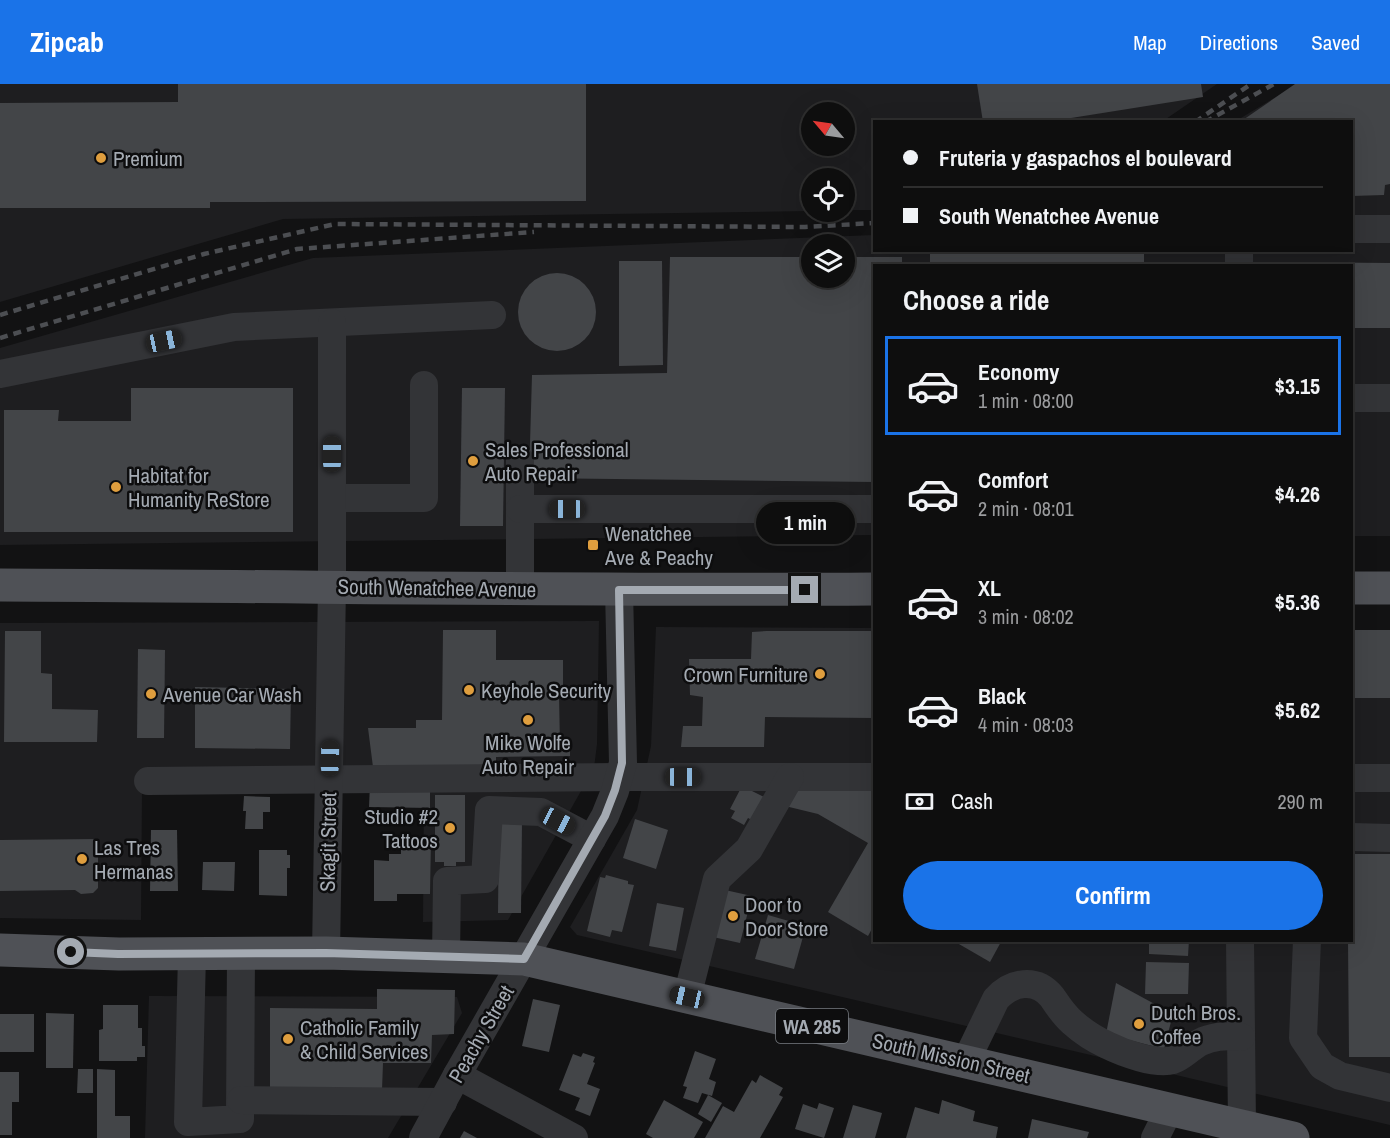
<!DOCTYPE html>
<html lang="en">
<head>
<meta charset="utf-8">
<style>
  :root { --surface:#0e0e0e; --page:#1c1c1c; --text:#f1f3f6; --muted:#9b9c9e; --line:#2e2e2e; --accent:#1a73e8 }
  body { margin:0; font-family:"Archivo Narrow",sans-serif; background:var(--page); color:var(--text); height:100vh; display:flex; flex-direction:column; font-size:22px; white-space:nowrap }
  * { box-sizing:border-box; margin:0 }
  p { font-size:20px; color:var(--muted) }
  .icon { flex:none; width:33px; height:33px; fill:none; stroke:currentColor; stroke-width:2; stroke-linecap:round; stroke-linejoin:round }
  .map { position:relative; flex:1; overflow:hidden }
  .drawer { position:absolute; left:873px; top:180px; width:480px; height:678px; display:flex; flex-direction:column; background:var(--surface); border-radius:0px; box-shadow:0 6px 24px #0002,0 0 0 2px var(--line) }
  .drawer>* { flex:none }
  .guide { position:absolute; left:873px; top:36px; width:480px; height:132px; border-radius:0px; box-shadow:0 6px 24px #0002,0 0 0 2px var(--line); display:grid; align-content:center; height:132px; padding:0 30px; background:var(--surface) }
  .needle { width:39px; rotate:299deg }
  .buttons { position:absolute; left:801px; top:18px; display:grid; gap:12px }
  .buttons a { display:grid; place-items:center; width:54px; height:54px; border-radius:50%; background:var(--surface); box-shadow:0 6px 24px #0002,0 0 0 2px var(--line); font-size:30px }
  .end { position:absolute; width:27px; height:27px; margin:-14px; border:8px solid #a4aab2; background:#111; box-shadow:0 0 0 3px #111 }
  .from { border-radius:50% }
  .bubble { position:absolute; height:42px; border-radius:21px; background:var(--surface); box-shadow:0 6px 24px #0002,0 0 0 2px var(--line); font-size:20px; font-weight:700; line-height:42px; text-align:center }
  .car { position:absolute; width:18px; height:36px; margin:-18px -9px; border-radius:8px; box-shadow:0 0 4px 2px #0007; background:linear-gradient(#222 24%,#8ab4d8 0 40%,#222 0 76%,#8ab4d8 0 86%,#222 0) }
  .guide b { display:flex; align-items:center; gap:21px; height:57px; font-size:22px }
  .guide b+b { border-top:2px solid var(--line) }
  .guide i { width:15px; height:15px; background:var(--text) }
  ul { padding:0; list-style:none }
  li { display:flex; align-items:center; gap:18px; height:99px; margin:0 12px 9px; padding:0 18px; border:3px solid transparent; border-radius:0px }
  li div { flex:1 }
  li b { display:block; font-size:22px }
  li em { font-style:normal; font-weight:700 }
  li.on { border-color:var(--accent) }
  li>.icon { width:54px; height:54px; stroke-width:1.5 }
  h2 { padding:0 30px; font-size:27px; line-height:72px }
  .pay { display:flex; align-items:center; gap:15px; height:66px; padding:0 30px; font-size:22px }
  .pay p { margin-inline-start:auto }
  .action { display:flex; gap:12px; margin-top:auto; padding:12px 30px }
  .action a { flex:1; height:69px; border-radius:36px; background:var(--accent); color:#fff; font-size:24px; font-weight:700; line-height:69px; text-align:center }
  header { display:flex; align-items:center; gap:36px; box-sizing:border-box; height:84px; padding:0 30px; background:var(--accent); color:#fff }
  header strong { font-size:28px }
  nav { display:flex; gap:33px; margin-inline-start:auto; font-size:21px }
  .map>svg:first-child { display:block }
  .built { fill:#1e1e20; fill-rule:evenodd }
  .building { fill:#434548 }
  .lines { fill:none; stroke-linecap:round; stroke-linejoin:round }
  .minor { stroke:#333437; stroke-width:28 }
  .major { stroke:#4f5156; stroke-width:33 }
  .rail { stroke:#4c4e52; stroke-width:4.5; stroke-dasharray:8 6; stroke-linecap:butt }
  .route { stroke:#a4aab2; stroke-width:8 }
  .poi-dot { fill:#df9e3e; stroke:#0d0d0e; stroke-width:2 }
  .labels { text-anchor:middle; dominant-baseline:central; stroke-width:5; stroke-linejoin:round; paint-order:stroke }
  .shield { fill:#0d0d0e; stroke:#777b81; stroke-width:1.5 }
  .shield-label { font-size:20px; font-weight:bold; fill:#a4aab2 }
  .poi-label { font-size:21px; fill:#a4aab2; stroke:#0d0d0e; text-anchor:start }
  .street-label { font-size:21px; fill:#a4aab2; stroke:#0d0d0e }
</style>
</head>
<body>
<header>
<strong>Zipcab</strong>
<nav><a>Map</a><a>Directions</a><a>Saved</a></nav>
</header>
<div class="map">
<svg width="1390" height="1054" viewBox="0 0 1390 1054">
  <rect width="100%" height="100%" fill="#121213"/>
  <g class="built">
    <path d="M0,0H1217L1163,37L874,38V126H845L844,94H812L811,127L283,135L0,218ZM812,28H844V62H812Z"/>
    <path d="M1297,0H1390V452H1352V182H874V451L0,461V264L313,174L874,151V166H1352V38L1236,37ZM812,160H844V194H812Z"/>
    <polygon points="599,537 597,660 594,684 508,836 423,838 424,708 142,706 141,836 0,834 0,539"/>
    <polygon points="656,543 874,544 874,856 1352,856 1352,548 1390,548 1390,1041 577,851 570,843 637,726 651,662"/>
    <polygon points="149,912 457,913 462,929 388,1054 145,1054"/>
  </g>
  <g class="building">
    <polygon points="178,0 586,0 586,117 210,118 210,124 0,124 0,19 178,18"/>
    <polygon points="977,0 1201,0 1203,13 1046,38 983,38"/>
    <polygon points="1295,0 1390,0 1390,100 1385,101 1384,111 1352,112 1352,38 1240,38"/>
    <rect x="930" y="166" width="214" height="16"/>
    <polygon points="670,173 812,173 812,194 844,194 844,173 902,173 902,182 874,182 874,398 529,394 532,291 667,289"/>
    <polygon points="619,177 662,177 663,281 619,282"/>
    <polygon points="1280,178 1390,179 1390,244 1352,244 1352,182 1280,182"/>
    <circle cx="557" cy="228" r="39"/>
    <polygon points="131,304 293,304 293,448 4,448 4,326 59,326 58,337 131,337"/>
    <polygon points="462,304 505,304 503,442 460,442"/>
    <polygon points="443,546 496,546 496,576 563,576 563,609 559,610 560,663 570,663 570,672 496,673 496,688 373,683 368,644 416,644 416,636 442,636"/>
    <rect x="1352" y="546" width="38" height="68"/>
    <polygon points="5,547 41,547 41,589 52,590 52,625 98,626 97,658 4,658"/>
    <polygon points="767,547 874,547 874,634 765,633 764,663 681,663 683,642 702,642 703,613 690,611 689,575 751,575 752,548"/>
    <polygon points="138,565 165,566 164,654 137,654"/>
    <polygon points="195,603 291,605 290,665 195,664"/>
    <polygon points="370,700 430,700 430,724 369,723"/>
    <polygon points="742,702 766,714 754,737 748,734 744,741 731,734 735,727 730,725"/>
    <polygon points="796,702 874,704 874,841 868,852 828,828 868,759 818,730 785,722"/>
    <polygon points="435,711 465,711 465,778 456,778 456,782 444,782 444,778 435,778"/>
    <polygon points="244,712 270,713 270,728 263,728 263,745 245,745 246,727 243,727"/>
    <polygon points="635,735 668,746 656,785 623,774"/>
    <polygon points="499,738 522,738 521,829 498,829"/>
    <polygon points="151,746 177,746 178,807 150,807"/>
    <polygon points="401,754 431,754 430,810 397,810 397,817 374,817 374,776 389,777 389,770 401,770"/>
    <polygon points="98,755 98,804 93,809 81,810 75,806 0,807 0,756"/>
    <polygon points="259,766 287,766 287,771 290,771 290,784 287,784 287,812 259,811"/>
    <polygon points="1352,770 1390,770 1390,973 1349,973 1348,856 1352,856"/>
    <polygon points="203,778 235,778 234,807 202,806"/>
    <polygon points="606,791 628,797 628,800 634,801 622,848 612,846 610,853 587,847 600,793 605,794"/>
    <polygon points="725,806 752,812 740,859 713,853"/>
    <polygon points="657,819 684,824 676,867 649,862"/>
    <polygon points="768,831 806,842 794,885 755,875"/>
    <polygon points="952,856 1002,856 990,878"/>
    <polygon points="1149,856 1189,856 1188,872 1149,870"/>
    <polygon points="1146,878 1189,879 1188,910 1145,910"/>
    <polygon points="1116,899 1173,930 1164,965 1106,950"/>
    <polygon points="377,905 455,906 454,950 432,951 431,979 383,979 382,1006 270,1006 270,924 377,925"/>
    <polygon points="533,915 560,921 549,968 522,962"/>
    <polygon points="103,921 138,921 138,944 142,944 142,962 145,962 145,973 137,973 137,977 99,977 99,946 103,945"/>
    <polygon points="46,929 74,930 73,984 46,984"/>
    <rect x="0" y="930" width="34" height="38"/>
    <polygon points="695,967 716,975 709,995 716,998 712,1012 702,1009 698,1019 683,1014 687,1003 683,1002"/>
    <polygon points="583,969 595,973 593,978 595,979 587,1000 600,1005 590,1032 575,1026 580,1014 559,1006 573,970 581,973"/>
    <polygon points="78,985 93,985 93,1009 77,1009"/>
    <polygon points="97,985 115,986 115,1032 130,1032 130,1054 97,1054"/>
    <polygon points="0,988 19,988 19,1018 12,1018 12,1051 0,1051"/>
    <polygon points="760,991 783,1004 779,1011 783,1013 760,1054 705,1054 723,1022 734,1028 752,996 756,999"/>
    <polygon points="708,1011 722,1019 711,1038 698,1030"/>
    <polygon points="664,1016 703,1038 694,1054 653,1054 646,1050"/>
    <polygon points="942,1016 975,1027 973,1037 998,1043 996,1054 906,1054 915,1023 939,1030"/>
    <polygon points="819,1019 834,1024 824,1054 795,1045 803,1020 817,1025"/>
    <polygon points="853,1021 882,1029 875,1054 843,1054"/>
    <polygon points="1032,1035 1089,1048 1087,1054 1028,1054"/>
    <polygon points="464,1047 477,1054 460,1054"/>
  </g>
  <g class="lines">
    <g class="minor">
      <polyline points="1352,145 1390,145"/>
      <polyline points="1239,182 1239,166"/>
      <polyline points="0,290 234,243 492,231"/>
      <polyline points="1352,314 1390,314"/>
      <polyline points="520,376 520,505"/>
      <polyline points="332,414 424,414 424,301"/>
      <polyline points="520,425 874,425"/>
      <polyline points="1352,694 1390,694"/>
      <polyline points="148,697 619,693 874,693"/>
      <polyline points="1352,753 1390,754"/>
      <polyline points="1240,856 1242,1041"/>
      <polyline points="1307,856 1303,954 1322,982 1340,992 1390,1004"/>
      <polyline points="326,869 332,502 332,239"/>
      <polyline points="192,870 188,1038 240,1035 241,870"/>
      <polyline points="446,873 447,797 485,795 489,726 541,728 592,755"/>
      <polyline points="687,913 717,795 749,765 790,693"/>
      <path d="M966,977L996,915C1011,898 1036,893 1052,913C1058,922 1063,930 1072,938C1082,947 1094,955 1107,961C1123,969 1156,981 1173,976C1181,973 1187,967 1193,963C1207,952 1224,951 1241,953"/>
      <polyline points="457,991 574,1054"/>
      <polyline points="241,1016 443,1018"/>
      <polyline points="423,1054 457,991 605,732 615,707 623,679 619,506"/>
      <polyline points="1155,1054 1170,1024"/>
    </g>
    <g class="major">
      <path d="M0,501C292,502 583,507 874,505"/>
      <polyline points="1352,504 1390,504"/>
      <polyline points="0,866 119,870 326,869 524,875 1293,1054"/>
    </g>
    <g class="rail">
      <polyline points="1195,38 1251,0"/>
      <polyline points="1205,38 1274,0"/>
      <polyline points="0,231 204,170 335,140 805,143 874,139"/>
      <polyline points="0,254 297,165 534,148"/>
    </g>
  </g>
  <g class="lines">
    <polyline class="route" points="71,868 118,870 326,869 524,875 605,732 615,706 622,679 619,506 805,506"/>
  </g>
  <g class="poi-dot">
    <circle cx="101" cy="74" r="6"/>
    <circle cx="473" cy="377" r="6"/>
    <circle cx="116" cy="403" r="6"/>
    <rect x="587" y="455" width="12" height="12" rx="3"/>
    <circle cx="820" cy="590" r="6"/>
    <circle cx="469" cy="606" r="6"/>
    <circle cx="151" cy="610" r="6"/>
    <circle cx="528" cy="636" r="6"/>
    <circle cx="450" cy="744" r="6"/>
    <circle cx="82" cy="775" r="6"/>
    <circle cx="733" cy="832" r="6"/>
    <circle cx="1139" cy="940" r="6"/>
    <circle cx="288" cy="955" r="6"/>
  </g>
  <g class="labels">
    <rect class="shield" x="776" y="925" width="72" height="34" rx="4.5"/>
    <g class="shield-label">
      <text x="812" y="942">WA 285</text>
    </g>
    <g class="poi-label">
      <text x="113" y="74">Premium</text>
      <text x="485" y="365">Sales Professional<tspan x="485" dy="24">Auto Repair</tspan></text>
      <text x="128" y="391">Habitat for<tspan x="128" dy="24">Humanity ReStore</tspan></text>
      <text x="605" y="449">Wenatchee<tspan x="605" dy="24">Ave &amp; Peachy</tspan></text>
      <text x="808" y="590" text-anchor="end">Crown Furniture</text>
      <text x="481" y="606">Keyhole Security</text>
      <text x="163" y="610">Avenue Car Wash</text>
      <text x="528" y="658" text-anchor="middle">Mike Wolfe<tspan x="528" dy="24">Auto Repair</tspan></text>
      <text x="438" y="732" text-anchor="end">Studio #2<tspan x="438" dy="24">Tattoos</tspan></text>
      <text x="94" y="763">Las Tres<tspan x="94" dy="24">Hermanas</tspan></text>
      <text x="745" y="820">Door to<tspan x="745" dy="24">Door Store</tspan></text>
      <text x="1151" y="928">Dutch Bros.<tspan x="1151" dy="24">Coffee</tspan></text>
      <text x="300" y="943">Catholic Family<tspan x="300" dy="24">&amp; Child Services</tspan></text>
    </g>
    <g class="street-label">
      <text transform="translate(437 504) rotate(1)">South Wenatchee Avenue</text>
      <text transform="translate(328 758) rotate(-89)">Skagit Street</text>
      <text transform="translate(481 950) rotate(-60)">Peachy Street</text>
      <text transform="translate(951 974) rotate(13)">South Mission Street</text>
    </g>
  </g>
</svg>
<div class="buttons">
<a><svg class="needle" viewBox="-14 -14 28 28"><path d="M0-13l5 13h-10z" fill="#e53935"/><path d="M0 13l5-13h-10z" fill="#9b9c9e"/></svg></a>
<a><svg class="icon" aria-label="locate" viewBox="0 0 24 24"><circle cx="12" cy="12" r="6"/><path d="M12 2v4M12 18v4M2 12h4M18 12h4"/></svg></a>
<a><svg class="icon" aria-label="layers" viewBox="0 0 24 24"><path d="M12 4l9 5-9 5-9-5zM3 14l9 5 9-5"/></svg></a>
</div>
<i class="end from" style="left:71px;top:868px"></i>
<i class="end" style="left:805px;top:506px"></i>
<div class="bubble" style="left:756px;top:418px;width:99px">1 min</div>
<i class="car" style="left:164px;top:257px;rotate:78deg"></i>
<i class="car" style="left:332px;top:370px;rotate:0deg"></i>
<i class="car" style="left:567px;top:425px;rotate:270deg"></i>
<i class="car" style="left:330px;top:674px;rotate:1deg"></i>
<i class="car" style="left:683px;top:693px;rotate:90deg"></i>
<i class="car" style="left:558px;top:737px;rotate:118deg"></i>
<i class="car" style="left:687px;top:913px;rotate:283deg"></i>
<div class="guide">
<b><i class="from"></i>Fruteria y gaspachos el boulevard</b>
<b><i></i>South Wenatchee Avenue</b>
</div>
<section class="drawer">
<h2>Choose a ride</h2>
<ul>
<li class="on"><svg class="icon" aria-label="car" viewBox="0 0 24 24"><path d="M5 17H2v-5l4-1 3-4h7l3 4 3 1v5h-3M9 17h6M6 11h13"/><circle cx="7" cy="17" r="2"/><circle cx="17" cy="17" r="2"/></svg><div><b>Economy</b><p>1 min · 08:00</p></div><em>$3.15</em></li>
<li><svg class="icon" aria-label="car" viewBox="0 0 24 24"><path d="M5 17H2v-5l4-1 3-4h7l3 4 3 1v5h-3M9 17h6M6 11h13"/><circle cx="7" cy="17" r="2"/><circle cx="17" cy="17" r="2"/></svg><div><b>Comfort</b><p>2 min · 08:01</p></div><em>$4.26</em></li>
<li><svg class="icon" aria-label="car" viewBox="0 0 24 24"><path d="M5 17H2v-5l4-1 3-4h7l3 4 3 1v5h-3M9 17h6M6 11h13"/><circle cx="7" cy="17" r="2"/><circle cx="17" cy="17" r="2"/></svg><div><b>XL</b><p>3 min · 08:02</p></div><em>$5.36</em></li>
<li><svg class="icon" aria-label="car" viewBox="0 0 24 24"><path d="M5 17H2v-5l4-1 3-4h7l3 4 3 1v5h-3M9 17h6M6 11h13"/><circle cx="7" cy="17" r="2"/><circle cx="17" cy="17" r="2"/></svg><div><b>Black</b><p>4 min · 08:03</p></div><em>$5.62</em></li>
</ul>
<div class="pay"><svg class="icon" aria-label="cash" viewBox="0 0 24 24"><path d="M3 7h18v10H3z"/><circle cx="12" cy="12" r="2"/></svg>Cash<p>290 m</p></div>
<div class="action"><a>Confirm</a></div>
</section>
</div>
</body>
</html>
